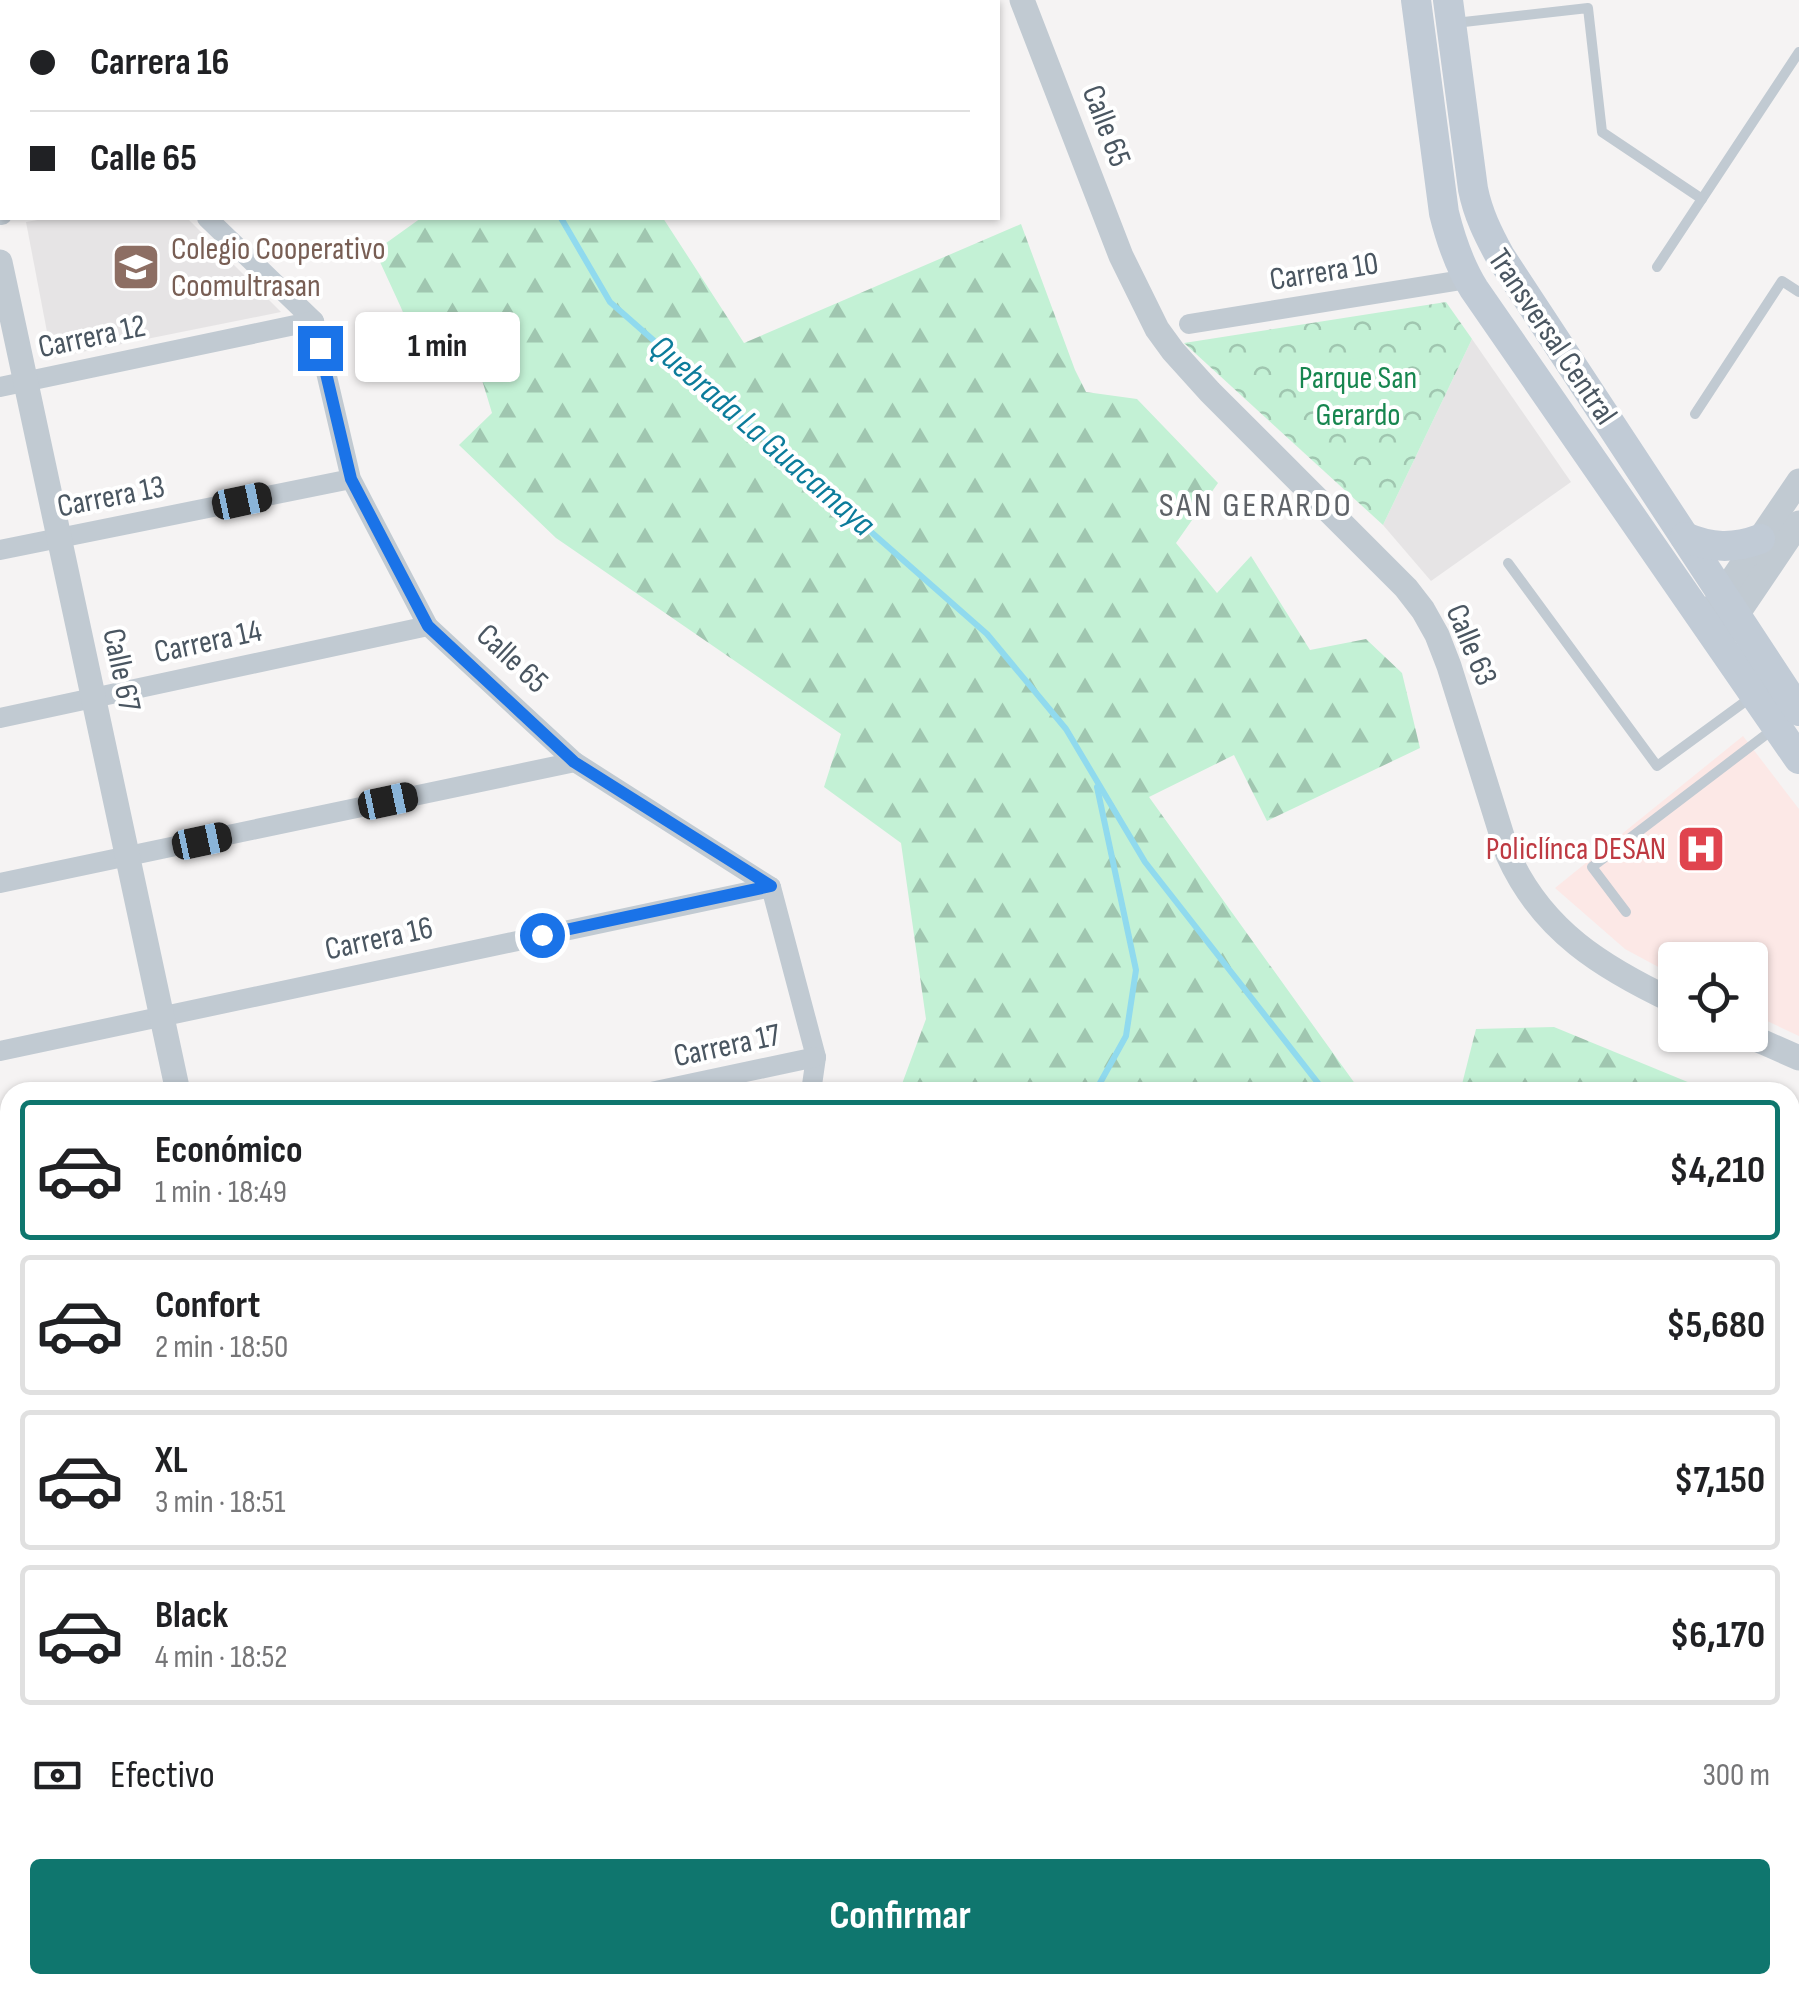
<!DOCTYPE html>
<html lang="es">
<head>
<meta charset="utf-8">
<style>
  :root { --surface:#fff; --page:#f2f2f2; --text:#202124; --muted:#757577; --line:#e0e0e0; --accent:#0f766e }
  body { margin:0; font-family:"Sofia Sans Condensed",sans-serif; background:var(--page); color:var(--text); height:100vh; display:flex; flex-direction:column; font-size:38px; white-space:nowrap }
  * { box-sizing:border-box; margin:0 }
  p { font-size:32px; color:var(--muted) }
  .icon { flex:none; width:55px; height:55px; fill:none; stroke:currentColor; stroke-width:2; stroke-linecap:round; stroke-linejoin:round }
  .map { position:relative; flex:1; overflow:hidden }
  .drawer { position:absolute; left:0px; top:1082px; width:1800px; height:912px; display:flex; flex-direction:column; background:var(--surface); border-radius:30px 30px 0 0; box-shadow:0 2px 8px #0004 }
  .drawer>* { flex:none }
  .top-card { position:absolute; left:0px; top:0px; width:1000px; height:220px; box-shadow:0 2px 8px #0004; display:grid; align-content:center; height:220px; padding:0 30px; background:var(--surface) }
  .controls { position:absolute; left:1658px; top:942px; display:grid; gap:20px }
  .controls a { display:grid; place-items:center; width:110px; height:110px; border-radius:10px; background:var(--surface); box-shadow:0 2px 8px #0004; font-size:50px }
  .end { position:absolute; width:45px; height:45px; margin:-22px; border:12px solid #1a73e8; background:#fff; box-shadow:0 0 0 5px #fff }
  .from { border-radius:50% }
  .bubble { position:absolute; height:70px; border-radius:10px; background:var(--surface); box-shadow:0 2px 8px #0004; font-size:32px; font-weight:700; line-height:70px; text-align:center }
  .car { position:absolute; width:30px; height:60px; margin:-30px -15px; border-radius:12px; box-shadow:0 0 8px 2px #0007; background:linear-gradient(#222 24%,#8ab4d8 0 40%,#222 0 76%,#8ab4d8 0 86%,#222 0) }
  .top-card b { display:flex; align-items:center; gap:35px; height:95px; font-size:38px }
  .top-card b+b { border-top:2px solid var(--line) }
  .top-card i { width:25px; height:25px; background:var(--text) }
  ul { padding:18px 0 0; list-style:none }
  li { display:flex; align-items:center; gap:30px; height:140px; margin:0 20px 15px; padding:0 10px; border:5px solid var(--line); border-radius:10px }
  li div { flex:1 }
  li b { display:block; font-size:38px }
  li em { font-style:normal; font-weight:700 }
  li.active { border-color:var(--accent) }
  li>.icon { width:90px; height:90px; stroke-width:1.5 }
  .pay { display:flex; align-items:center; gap:25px; height:110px; padding:0 30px; font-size:38px }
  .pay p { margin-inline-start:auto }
  .action { display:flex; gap:20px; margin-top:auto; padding:20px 30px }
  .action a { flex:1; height:115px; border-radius:10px; background:var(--accent); color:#fff; font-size:40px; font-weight:700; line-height:115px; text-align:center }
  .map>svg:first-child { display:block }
  .education { fill:#e6e4e5 }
  .medical { fill:#fce8e6 }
  .forest { fill:url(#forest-firs) }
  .park { fill:url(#park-crowns) }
  .garden { fill:#c3f1d5 }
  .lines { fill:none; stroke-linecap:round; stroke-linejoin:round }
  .stream { stroke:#90daee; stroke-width:6 }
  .service { stroke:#c1cad2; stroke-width:10 }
  .minor { stroke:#c1cad2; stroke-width:20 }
  .tertiary { stroke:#c1cad2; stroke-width:25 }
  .secondary { stroke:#c1cbd6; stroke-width:30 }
  .route { stroke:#1a73e8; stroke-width:12 }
  .labels { text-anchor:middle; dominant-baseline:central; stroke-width:8; stroke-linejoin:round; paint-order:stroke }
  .street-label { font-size:32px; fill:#4a5661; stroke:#fff }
  .education-label { font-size:32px; fill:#785e54; stroke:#fff; text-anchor:start }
  .park-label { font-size:32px; fill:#17864f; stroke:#fff }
  .health-label { font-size:32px; fill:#be3a42; stroke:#fff; text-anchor:end }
  .water-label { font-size:35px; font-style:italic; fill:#0c7c9b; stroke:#fff }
  .neighbourhood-label { font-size:35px; letter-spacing:2.5px; fill:#5f6368; stroke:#fff }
</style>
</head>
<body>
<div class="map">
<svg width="1799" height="1993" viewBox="0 0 1799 1993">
  <defs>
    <pattern id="forest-firs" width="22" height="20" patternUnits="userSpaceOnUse" patternTransform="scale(2.5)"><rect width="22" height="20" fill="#c3f1d5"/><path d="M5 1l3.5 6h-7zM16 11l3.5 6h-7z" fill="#a0c6b0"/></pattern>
    <pattern id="park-crowns" width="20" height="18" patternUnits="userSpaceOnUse" patternTransform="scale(2.5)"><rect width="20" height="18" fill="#c3f1d5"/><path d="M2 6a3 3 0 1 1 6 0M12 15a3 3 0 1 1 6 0" fill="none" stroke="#a0c6b0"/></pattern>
  </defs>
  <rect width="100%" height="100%" fill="#f5f3f3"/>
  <g class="education">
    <polygon points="49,218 187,218 281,312 52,358 26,222"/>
    <polygon points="1472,339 1571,482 1431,581 1383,525"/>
    <polygon points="10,1931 10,1985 334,1985 335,1993 0,1993 0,1933"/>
  </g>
  <polygon class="medical" points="1743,736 1799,809 1799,1036 1750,1013 1750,960 1675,960 1675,976 1625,949 1555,888"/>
  <g class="forest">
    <polygon points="421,218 663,218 744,343 1021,224 1075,370 1086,392 1137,399 1218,483 1176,543 1217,593 1251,556 1310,650 1366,639 1402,673 1420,748 1267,821 1234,755 1149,797 1361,1092 899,1092 926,1019 901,843 824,787 841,734 556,538 459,445 492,413 470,340 421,351 375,251"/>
    <polygon points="1554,1027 1712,1092 1460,1092 1476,1029"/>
    <polygon points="900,1985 1243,1985 1242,1993 906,1993"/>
  </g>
  <polygon class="park" points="1446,302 1472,339 1383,525 1184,343"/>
  <g class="garden">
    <polygon points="1394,353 1401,401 1316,413 1310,365"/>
    <polygon points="10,1437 10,1888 0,1890 0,1440"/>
  </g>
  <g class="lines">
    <g class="stream">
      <polyline points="511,0 511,2"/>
      <polyline points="561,218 610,302 987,634 1066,729 1145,862 1325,1092"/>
      <polyline points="1095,1092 1126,1036 1136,970 1097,787"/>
      <polyline points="1039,1985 1050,1993"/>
    </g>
    <g class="service">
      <polyline points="1455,23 1588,8 1602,132 1702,199"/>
      <polyline points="1657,267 1799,52"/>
      <polyline points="1695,414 1782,281 1799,292"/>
      <polyline points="1508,563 1657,766 1750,698"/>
      <polyline points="1626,912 1592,867 1772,730"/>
      <polyline points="1790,1270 1799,1266"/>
    </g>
    <g class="minor">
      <polyline points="0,215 2,215"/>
      <polyline points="207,218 314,321 351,479 428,626 575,762 771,887 816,1057 811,1092"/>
      <polyline points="1189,324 1468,279"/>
      <polyline points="0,387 314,321"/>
      <polyline points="0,550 351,479"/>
      <polyline points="0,718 428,626"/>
      <polyline points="0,883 575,762"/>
      <polyline points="0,1051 771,887"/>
      <polyline points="651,1092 816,1057"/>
      <polyline points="0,1231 10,1229"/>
      <polyline points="0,1420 10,1418"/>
      <polyline points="1790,1471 1799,1470"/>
      <polyline points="1790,1661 1799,1662"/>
      <polyline points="809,1985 811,1993"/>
      <polyline points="403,1993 441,1985"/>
      <polyline points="1255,1993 1256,1985"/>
      <polyline points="1402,1993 1402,1985"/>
      <polyline points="1564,1993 1565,1985"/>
      <polyline points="1719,1993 1719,1985"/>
    </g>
    <g class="tertiary">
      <path d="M1022,0L1121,256L1157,329L1173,351L1210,392L1406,588L1423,610L1437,635L1449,666L1508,855C1542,931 1603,968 1675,1002"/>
      <polyline points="0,262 178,1092"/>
      <polyline points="1712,609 1799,481"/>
      <polyline points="1726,631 1799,523"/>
      <polyline points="1747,1035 1799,1058"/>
      <polyline points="0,1912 10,1909"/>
      <polyline points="369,1985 371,1993"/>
    </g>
    <g class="secondary">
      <path d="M1416,0L1444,213C1451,241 1459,265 1474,289L1799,759"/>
      <path d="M1448,0L1473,189C1478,214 1488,234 1500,256L1799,711"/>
      <path d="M1685,537C1711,548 1733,549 1760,539"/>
    </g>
  </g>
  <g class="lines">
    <polyline class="route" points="320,348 351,479 428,626 574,762 771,886 542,935"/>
  </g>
  <defs>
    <g id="school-square" transform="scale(2.5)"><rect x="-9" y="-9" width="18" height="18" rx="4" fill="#8d6e63" stroke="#fff"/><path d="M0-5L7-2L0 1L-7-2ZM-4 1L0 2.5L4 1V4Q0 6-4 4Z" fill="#fff"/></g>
    <g id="hospital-square" transform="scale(2.5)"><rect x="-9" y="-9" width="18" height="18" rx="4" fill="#e0444e" stroke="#fff"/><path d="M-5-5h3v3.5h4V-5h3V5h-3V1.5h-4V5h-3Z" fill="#fff"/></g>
  </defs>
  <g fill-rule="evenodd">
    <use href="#school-square" x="136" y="267"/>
    <use href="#hospital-square" x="1701" y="849"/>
  </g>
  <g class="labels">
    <g class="street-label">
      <text transform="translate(1106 126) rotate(69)">Calle 65</text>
      <text transform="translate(1324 272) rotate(-9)">Carrera 10</text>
      <text transform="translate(92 337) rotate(-12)">Carrera 12</text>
      <text transform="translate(1552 337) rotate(56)">Transversal Central</text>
      <text transform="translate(111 497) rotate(-11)">Carrera 13</text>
      <text transform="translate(208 642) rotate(-12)">Carrera 14</text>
      <text transform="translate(1471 645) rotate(67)">Calle 63</text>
      <text transform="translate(512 659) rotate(43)">Calle 65</text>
      <text transform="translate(121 670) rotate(78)">Calle 67</text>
      <text transform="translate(379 939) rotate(-12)">Carrera 16</text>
      <text transform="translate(727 1046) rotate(-12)">Carrera 17</text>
    </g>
    <g class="education-label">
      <text x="171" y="249">Colegio Cooperativo<tspan x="171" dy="37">Coomultrasan</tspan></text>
    </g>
    <g class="park-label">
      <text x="1358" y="378">Parque San<tspan x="1358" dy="37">Gerardo</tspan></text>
    </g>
    <g class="health-label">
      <text x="1666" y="849">Policlínca DESAN</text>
    </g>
    <g class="water-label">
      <text transform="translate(762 436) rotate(41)">Quebrada La Guacamaya</text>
    </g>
    <g class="neighbourhood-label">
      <text x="1256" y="505">SAN GERARDO</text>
    </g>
  </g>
</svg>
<div class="controls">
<a><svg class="icon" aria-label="locate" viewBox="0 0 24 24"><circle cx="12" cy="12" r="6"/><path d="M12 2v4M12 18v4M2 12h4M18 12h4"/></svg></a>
</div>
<i class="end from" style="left:542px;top:935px"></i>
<i class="end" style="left:320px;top:348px"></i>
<div class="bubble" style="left:355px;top:312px;width:165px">1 min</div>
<i class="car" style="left:242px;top:501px;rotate:78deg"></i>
<i class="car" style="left:388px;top:801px;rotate:78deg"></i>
<i class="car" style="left:202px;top:841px;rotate:78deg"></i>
<div class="top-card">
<b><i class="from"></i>Carrera 16</b>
<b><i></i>Calle 65</b>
</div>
<section class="drawer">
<ul>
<li class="active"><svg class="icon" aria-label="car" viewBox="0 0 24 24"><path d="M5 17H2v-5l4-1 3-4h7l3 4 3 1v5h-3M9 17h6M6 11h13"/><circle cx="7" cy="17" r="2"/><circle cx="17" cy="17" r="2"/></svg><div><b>Económico</b><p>1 min · 18:49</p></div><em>$4,210</em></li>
<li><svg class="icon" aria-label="car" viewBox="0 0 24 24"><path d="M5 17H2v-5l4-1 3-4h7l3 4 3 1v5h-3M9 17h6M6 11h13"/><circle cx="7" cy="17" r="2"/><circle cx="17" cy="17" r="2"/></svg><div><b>Confort</b><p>2 min · 18:50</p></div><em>$5,680</em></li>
<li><svg class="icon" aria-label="car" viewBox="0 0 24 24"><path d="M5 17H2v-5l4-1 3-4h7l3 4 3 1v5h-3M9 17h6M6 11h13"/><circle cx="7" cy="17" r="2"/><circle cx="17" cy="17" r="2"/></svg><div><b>XL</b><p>3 min · 18:51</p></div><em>$7,150</em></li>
<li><svg class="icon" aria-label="car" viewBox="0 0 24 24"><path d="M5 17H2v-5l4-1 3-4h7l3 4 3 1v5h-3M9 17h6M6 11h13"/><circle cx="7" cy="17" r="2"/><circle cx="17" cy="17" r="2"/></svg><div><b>Black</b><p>4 min · 18:52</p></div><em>$6,170</em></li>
</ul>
<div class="pay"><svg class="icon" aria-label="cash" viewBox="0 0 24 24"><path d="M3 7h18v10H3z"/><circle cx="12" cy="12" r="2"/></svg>Efectivo<p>300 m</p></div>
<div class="action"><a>Confirmar</a></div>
</section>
</div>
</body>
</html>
